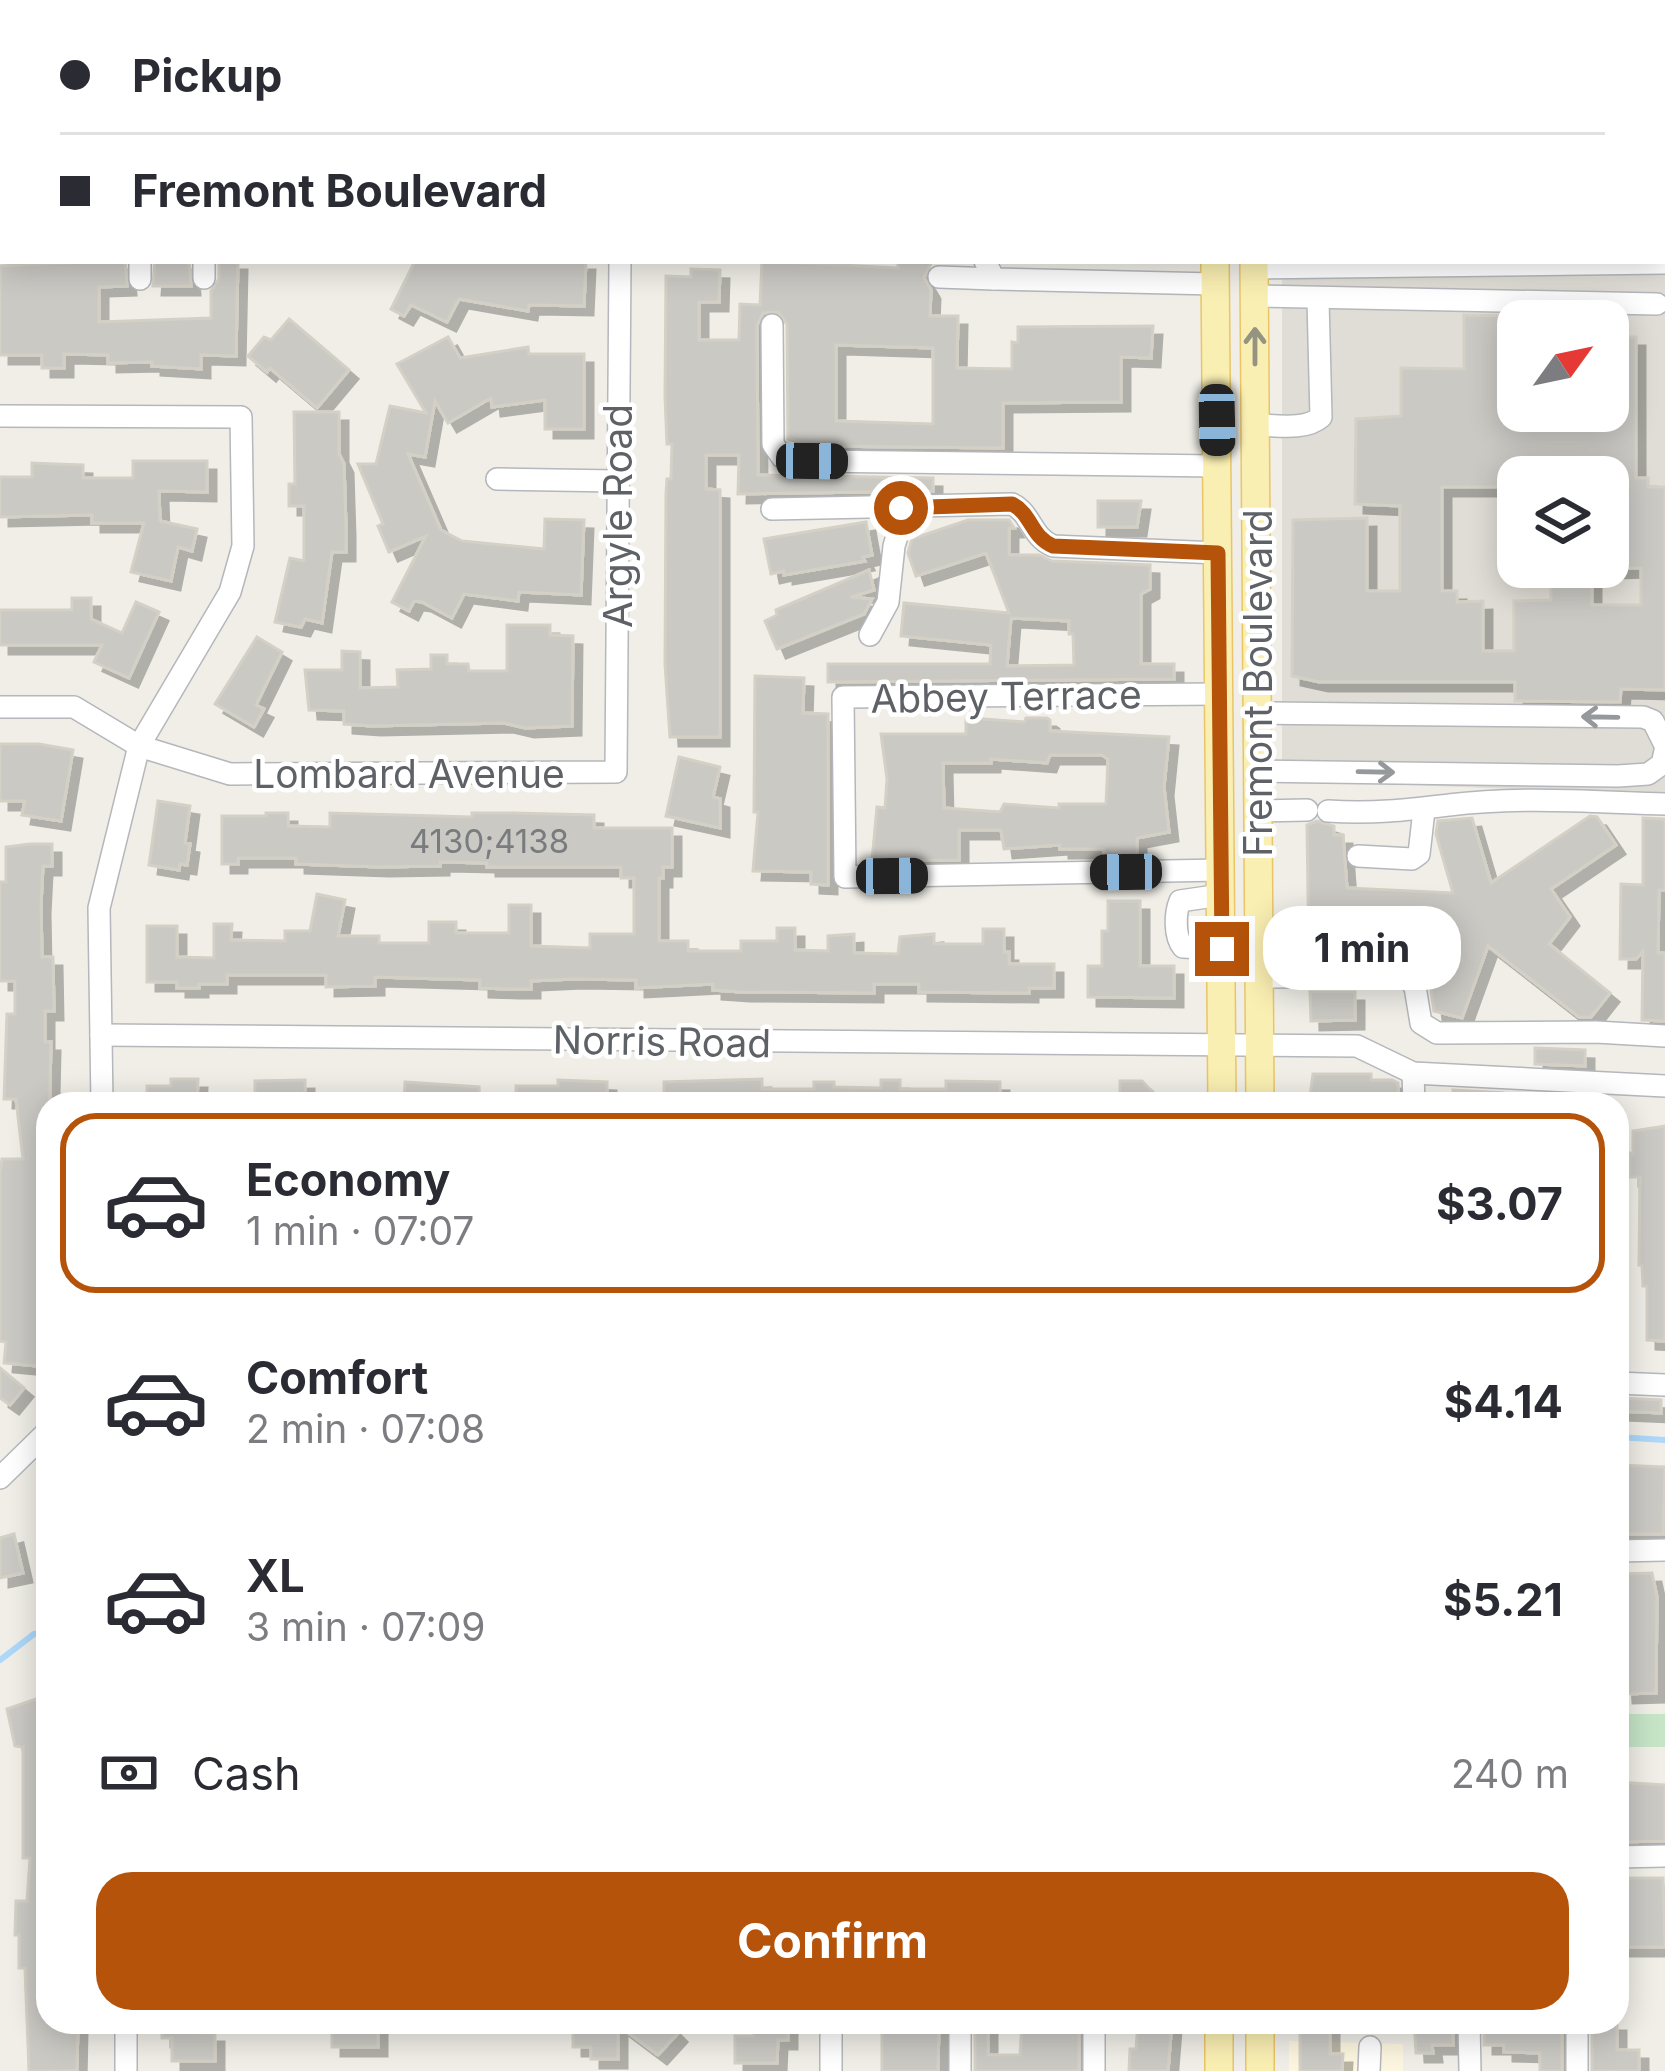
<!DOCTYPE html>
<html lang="en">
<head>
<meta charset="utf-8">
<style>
  :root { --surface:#fff; --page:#f7f7f7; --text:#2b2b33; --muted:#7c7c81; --line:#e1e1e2; --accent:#b45309 }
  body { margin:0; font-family:Inter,sans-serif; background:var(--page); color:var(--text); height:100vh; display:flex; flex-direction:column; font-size:45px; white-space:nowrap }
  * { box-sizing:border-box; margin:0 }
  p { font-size:39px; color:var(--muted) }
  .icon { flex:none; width:66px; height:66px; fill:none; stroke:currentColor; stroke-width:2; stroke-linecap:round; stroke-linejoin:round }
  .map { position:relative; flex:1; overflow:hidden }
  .side { position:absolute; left:36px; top:1092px; width:1593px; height:942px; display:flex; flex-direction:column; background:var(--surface); border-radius:36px; box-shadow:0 6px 30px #0003 }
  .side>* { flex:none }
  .hud { position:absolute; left:0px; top:0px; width:1665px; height:264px; box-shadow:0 6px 30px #0003; display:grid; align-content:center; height:264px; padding:0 60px; background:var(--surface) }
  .needle { width:78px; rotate:57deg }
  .tools { position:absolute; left:1497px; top:300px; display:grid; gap:24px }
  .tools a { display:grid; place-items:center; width:132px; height:132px; border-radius:24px; background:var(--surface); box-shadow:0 6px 30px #0003; font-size:60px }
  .end { position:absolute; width:54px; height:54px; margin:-27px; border:15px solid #b45309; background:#fff; box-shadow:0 0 0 6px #fff }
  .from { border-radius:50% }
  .bubble { position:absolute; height:84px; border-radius:36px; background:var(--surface); box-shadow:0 6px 30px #0003; font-size:39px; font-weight:700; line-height:84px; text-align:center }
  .car { position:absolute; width:36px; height:72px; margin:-36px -18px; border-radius:15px; box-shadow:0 0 9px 3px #0007; background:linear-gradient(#222 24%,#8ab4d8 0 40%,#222 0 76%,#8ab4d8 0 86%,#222 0) }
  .hud b { display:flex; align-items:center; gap:42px; height:114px; font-size:45px }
  .hud b+b { border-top:3px solid var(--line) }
  .hud i { width:30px; height:30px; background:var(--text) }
  ul { padding:21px 0 0; list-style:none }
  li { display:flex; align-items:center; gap:36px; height:180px; margin:0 24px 18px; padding:0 36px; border:6px solid transparent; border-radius:36px }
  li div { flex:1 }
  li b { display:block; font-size:45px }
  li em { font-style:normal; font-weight:700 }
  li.active { border-color:var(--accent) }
  li>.icon { width:108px; height:108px; stroke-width:1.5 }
  .pay { display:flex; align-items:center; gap:30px; height:132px; padding:0 60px; font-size:45px }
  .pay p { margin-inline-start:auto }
  .primary-button { display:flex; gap:24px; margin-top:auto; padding:24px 60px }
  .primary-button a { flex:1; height:138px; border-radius:36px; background:var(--accent); color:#fff; font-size:48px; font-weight:700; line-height:138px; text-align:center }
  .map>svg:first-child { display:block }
  .commercial { fill:#fcf6e0 }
  .education { fill:#dfddd5; fill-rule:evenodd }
  .green { fill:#c5e5c6 }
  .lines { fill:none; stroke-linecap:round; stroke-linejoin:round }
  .stream { stroke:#add8fa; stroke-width:6 }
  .building { fill:#cbc9c4; stroke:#d4d0c6; stroke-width:3; fill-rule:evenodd; filter:url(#shadow) }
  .minor-casing { stroke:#b4b7bb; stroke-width:24 }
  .major-casing { stroke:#e9c567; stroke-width:30 }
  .minor { stroke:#fff; stroke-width:21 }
  .major { stroke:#faefb2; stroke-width:27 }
  .oneway { stroke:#959381 }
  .oneway2 { stroke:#96999c }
  .route { stroke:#b45309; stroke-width:15 }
  .labels { text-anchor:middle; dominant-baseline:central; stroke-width:9; stroke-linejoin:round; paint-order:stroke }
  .number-label { font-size:33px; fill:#797c7e }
  .street-label { font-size:39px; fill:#5e6266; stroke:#fff }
</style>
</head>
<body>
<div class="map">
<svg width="1665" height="2071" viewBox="0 0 1665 2071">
  <defs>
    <filter id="shadow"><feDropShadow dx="9" dy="9" stdDeviation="0" flood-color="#0004"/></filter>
  </defs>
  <rect width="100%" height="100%" fill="#f0eee7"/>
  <polygon class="commercial" points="1289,2041 1403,2044 1403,2071 1289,2071"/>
  <path class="education" d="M1665,268V795L1282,780V274ZM1518,321H1608V411H1518ZM1518,477H1608V567H1518Z"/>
  <rect class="green" x="1617" y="1714" width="48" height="33"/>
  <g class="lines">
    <g class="stream">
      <polyline points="1617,1437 1665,1440"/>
      <polyline points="0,1660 34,1634 48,1632"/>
    </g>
  </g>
  <g class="building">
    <polygon points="108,261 125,261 127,286 99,287 99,322 211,318 211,291 219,279 219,261 238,261 236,356 201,355 201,369 152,366 152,362 108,363 108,355 64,354 64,368 42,368 42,355 0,355 0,266"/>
    <polygon points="155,261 189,261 191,286 153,286"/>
    <polygon points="415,261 586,261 584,306 529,305 528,311 459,299 447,322 411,305 404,316 391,309"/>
    <path d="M762,261L898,268V261H932L924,278L931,290L930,316H958L957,368L1012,369V342L1018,343V327L1153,326L1151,358L1121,357V402L1003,403V448L813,446L788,439L787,324L778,312L763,313L757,325L758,475L933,478V491L738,494L739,455H706V489L720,490V737H670L665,664L666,494L667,479H671L672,444H667L665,396L666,276L691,277V269L720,270L719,302H699V340H739L740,304L760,305ZM836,345L933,348V424L836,421Z"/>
    <path d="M1464,315L1504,316V411H1608V337H1636V478H1648V487H1665V690L1621,689L1620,702L1515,701V682H1319L1292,676L1293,520L1367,518V591H1400V506L1355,504L1356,419L1401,416V368L1464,369ZM1518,477H1608V569L1641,568V605H1592V567H1551V600L1514,601V651H1483V601L1457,602V591H1442V487H1518Z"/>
    <polygon points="289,319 349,370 317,408 270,368 267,372 248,356 264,337 271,340"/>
    <polygon points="448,337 460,358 528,347 529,354 584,354 584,429 545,429 545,400 492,407 491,398 448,423 435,401 425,457 408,454 441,530 462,541 544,549 545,519 584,520 581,595 519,592 518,601 464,594 452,618 422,602 414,601 409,611 392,602 426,536 389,552 378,526 383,524 358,464 376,464 390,406 426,413 397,364"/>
    <polygon points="294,412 339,412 339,454 344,464 346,527 346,552 332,552 322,623 305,619 301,627 275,622 290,558 304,561 304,506 289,506 289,484 295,484"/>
    <polygon points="133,461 207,461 207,492 159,491 160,521 197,529 192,551 178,547 171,581 131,572 144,523 92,523 92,515 0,517 0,477 32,477 32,463 55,464 83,465 83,478 133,478"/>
    <polygon points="1098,501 1141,501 1137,527 1098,527"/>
    <path d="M968,520H1009L1014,528H1009V555H1039L1052,561L1150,565V589L1141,594V664H1174V679L828,682V664H990L991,645L901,636L904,603L1009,613L986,553L916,576L908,553L912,539ZM1011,618L1069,621V634H1073L1074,665L1007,666Z"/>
    <polygon points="866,522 872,555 863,557 865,561 784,575 784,571 771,574 764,539"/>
    <polygon points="869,570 874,590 851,597 872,599 864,614 777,649 765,621 777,615 776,610"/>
    <polygon points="72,598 91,598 91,619 122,633 136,602 159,612 129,678 94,662 102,645 0,645 0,610 72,610"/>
    <polygon points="507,625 550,625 550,635 573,636 572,726 525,728 504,723 372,726 344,724 344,711 309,710 305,670 342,670 342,651 360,652 360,688 398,687 397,670 431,669 431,655 447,655 447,664 468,664 469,671 507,671"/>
    <polygon points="257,637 282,652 256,705 264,709 254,727 215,704"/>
    <polygon points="755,676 804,678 803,713 828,714 828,885 811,884 811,872 753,871 758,812 754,812"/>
    <path d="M970,718L1025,722L1026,718H1047L1050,720V731L1169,737L1164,787L1169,832L1137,838V857H1104V849H1060V845L1004,849L1001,830H959V860L872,861L877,807L885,808L887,779L881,734H966V720ZM1050,755H1102L1108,759L1106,804H1059V808L1004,804L1000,812L944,808L943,763H991V759L1047,763Z"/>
    <polygon points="0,744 39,744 73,750 61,821 22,815 25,801 0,801"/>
    <polygon points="679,757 720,767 713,797 720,799 720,828 666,816"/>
    <polygon points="158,801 190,806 185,843 190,844 187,865 180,864 179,870 149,865"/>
    <polygon points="266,813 288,813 288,826 330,827 330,813 472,817 472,813 513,813 594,815 594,828 672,828 672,867 663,867 663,878 659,878 659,941 688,941 688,951 741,951 741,941 777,941 777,928 795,928 795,950 828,951 828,936 854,934 854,953 898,954 900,937 934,934 934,944 983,944 983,929 1004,929 1004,952 1009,952 1009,964 1054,964 1054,988 1029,988 1029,993 919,992 919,984 874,984 874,993 741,992 713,990 713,984 636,988 636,980 574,979 531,981 531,989 509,989 480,988 480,980 375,977 375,986 326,987 326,975 227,975 227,984 199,984 199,988 177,988 177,982 147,982 147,926 177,926 177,957 214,958 214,924 232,924 231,940 285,941 285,931 310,931 317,894 345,900 338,936 379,936 379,943 429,943 429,922 456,922 456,933 509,933 509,905 531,905 531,946 590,948 590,934 634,934 634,878 621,878 621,867 487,867 487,863 440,862 440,866 380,867 296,864 296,858 238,858 238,864 222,864 222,816 266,816"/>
    <polygon points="1590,816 1597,817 1616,845 1551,889 1570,917 1549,944 1610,993 1591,1017 1579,1017 1488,946 1462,1018 1434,1011 1431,990 1452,933 1348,928 1348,961 1309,962 1307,825 1317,821 1334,826 1334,835 1343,835 1347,888 1453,893 1436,834 1438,821 1472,818 1491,883"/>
    <polygon points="1643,818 1665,819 1665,890 1659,890 1658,953 1665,953 1665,1021 1642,1020 1643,951 1636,959 1620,959 1621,884 1643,885"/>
    <polygon points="30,844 52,844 52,866 43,866 41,905 42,957 53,957 54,1011 45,1011 45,1042 51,1042 48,1176 42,1175 42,1271 48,1271 48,1324 42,1324 38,1366 4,1363 6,1342 0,1341 0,1174 2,1159 23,1159 16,1099 4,1099 7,1014 15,1014 15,981 0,981 0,882 6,882 6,847"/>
    <polygon points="1108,901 1140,901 1140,966 1174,966 1174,998 1088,997 1088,966 1102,966 1102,931 1108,931"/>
    <polygon points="1310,992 1355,992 1355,1020 1311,1021"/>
    <polygon points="1535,1048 1585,1050 1585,1066 1535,1064"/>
    <polygon points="1313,1074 1371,1074 1371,1080 1392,1080 1398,1083 1399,1104 1309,1104"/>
    <polygon points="171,1079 198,1079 197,1104 147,1104 147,1086 171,1086"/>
    <polygon points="762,1079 762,1089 814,1089 814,1082 834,1082 834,1087 881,1088 881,1080 900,1080 900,1089 946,1089 946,1081 1000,1082 1000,1104 664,1104 664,1082"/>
    <polygon points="305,1080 305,1104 255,1104 255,1081"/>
    <polygon points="558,1080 607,1082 607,1104 516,1104 516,1086 558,1086"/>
    <polygon points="1120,1081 1142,1081 1164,1104 1120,1104"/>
    <polygon points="405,1082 479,1087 480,1104 404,1104"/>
    <polygon points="1453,1090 1503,1093 1503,1104 1453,1104"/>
    <polygon points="1665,1126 1665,1341 1647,1340 1647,1286 1643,1286 1642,1265 1639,1265 1640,1177 1630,1177 1630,1153 1633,1154 1633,1131"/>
    <polygon points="0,1368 24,1388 10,1405 0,1398"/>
    <polygon points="1617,1398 1661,1400 1661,1413 1617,1411"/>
    <polygon points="1617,1465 1665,1467 1663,1534 1617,1534"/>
    <polygon points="14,1534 23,1573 0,1578 0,1538"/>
    <polygon points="1652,1573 1657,1597 1656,1693 1624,1694 1619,1621 1623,1574"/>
    <polygon points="48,1695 43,1763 48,1763 48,2022 78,2022 77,2070 67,2071 29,2071 25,1968 19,1968 19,1935 15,1935 16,1901 27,1901 30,1858 23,1858 23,1747 15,1746 7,1709"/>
    <polygon points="1617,1782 1665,1785 1665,1841 1618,1842"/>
    <polygon points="1617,1878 1663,1878 1665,1947 1617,1947"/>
    <polygon points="162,2022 196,2022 196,2033 215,2033 215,2061 172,2061 172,2038 162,2038"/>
    <rect x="332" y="2022" width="46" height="25"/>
    <polygon points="573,2022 667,2022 678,2033 658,2055 618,2025 618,2059 591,2059 591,2047 573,2047"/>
    <polygon points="753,2022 788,2022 788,2040 778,2040 777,2063 735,2063 735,2036 753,2036"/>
    <polygon points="882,2022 939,2022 938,2071 882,2071"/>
    <polygon points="975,2022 988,2022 988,2055 1020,2055 1022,2022 1079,2022 1079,2071 975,2071"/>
    <polygon points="1138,2022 1172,2022 1168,2071 1129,2071 1130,2049 1136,2049"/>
    <polygon points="1300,2022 1330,2022 1330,2054 1343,2054 1342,2071 1300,2071"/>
    <polygon points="1414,2022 1453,2022 1453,2045 1432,2045 1433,2053 1416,2053"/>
    <polygon points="1484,2022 1562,2022 1562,2071 1540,2071 1540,2053 1504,2052 1504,2045 1484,2045"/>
    <polygon points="1592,2022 1617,2022 1617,2050 1639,2050 1639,2071 1592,2071"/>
  </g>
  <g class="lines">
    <g class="minor-casing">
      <g id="minor">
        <polyline points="224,0 224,3"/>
        <polyline points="251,0 251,3"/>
        <polyline points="458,0 458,3"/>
        <polyline points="807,0 807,3"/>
        <polyline points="86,3 86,0"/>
        <polyline points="639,3 640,0"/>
        <polyline points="0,251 3,251"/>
        <polyline points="985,261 994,279 1215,284"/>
        <polyline points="1254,268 1665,263"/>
        <polyline points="939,277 994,279"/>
        <polyline points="204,278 204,261"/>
        <polyline points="140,279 140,261"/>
        <polyline points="1254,296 1657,304"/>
        <polyline points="772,325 773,444 782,457 812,461 1217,466"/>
        <polyline points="0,416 241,417 243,546 230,592 139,746 99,908 102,1104"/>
        <path d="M1255,425C1275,425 1305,431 1321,417L1318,300"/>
        <polyline points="497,479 616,481"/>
        <path d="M772,509L1012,504C1032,514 1031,537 1053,546L1218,553"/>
        <polyline points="870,635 888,602 894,546 906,507"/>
        <polyline points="1220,694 843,697 845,877 1221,870"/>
        <polyline points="0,707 74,707 139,746 230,774 616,772 620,261"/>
        <polyline points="1258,713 1643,717 1653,721 1665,745"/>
        <polyline points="1259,771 1618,776 1648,774 1662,764 1665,751"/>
        <polyline points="1257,811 1307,810"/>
        <path d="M1328,811C1372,814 1406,810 1449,805C1520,796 1594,802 1665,804"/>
        <polyline points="1358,856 1412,859 1419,854 1424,810"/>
        <path d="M1221,895L1180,901C1175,913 1174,936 1183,947L1222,949"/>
        <polyline points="1259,977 1407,976 1415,987 1421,1023 1437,1033 1596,1032 1665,1036"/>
        <polyline points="101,1035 1357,1046 1413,1073 1665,1086"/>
        <polyline points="1413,1073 1414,1104"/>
        <polyline points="1617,1383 1665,1385"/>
        <polyline points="0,1478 48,1431"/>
        <polyline points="1617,1551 1665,1550"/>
        <polyline points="1617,1857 1665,1856"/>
        <polyline points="126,2022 126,2071"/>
        <polyline points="831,2022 831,2071"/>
        <polyline points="1094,2022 1094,2071"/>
        <polyline points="1469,2022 1470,2071"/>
        <polyline points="960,2071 960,2022"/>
        <polyline points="1369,2071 1370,2047"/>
        <polyline points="1577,2071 1577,2022"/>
      </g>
    </g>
    <g class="major-casing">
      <g id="major">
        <polyline points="1251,0 1251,3"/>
        <polyline points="1217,3 1217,0"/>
        <polyline points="1215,261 1222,1104"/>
        <polyline points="1254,261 1260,1104"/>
        <polyline points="1260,2022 1260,2071"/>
        <polyline points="1219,2071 1219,2022"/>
      </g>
    </g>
    <use href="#minor" class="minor"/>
    <use href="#major" class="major"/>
  </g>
  <defs><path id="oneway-shaft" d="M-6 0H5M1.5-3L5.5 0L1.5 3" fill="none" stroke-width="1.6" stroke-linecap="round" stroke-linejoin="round" transform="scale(3)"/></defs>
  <use class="oneway" href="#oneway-shaft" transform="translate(1255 346) rotate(-90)"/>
  <g class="oneway2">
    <use href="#oneway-shaft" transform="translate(1600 717) rotate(-179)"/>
    <use href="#oneway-shaft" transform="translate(1376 772) rotate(1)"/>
  </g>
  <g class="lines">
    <path class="route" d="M901,508L1012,504C1032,514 1031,537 1053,546L1218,553L1222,949"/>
  </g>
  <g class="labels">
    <g class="number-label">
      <text x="489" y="841">4130;4138</text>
    </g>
    <g class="street-label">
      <text transform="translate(617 516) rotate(-90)">Argyle Road</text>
      <text transform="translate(1257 683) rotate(-90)">Fremont Boulevard</text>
      <text transform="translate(1006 696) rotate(-1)">Abbey Terrace</text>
      <text x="409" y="773">Lombard Avenue</text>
      <text transform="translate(662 1041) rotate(1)">Norris Road</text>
    </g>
  </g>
</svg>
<div class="tools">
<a><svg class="needle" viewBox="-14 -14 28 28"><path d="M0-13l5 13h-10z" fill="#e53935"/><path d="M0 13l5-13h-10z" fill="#7c7c81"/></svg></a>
<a><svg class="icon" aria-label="layers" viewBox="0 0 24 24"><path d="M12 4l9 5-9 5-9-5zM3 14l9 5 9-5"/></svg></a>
</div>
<i class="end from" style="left:901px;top:508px"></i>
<i class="end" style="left:1222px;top:949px"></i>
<div class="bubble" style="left:1263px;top:906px;width:198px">1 min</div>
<i class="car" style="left:1217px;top:420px;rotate:179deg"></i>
<i class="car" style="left:812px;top:461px;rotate:91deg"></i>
<i class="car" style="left:1126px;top:872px;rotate:269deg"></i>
<i class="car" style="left:892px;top:876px;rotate:89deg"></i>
<div class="hud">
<b><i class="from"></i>Pickup</b>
<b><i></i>Fremont Boulevard</b>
</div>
<section class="side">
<ul>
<li class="active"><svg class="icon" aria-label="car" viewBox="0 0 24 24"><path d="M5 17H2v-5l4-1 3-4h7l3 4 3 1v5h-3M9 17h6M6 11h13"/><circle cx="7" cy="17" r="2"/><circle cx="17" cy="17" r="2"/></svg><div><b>Economy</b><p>1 min · 07:07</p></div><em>$3.07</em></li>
<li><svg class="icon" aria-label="car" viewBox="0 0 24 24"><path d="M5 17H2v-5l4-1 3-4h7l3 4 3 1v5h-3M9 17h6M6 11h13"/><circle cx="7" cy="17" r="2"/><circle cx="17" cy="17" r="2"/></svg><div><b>Comfort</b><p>2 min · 07:08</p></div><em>$4.14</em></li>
<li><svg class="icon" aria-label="car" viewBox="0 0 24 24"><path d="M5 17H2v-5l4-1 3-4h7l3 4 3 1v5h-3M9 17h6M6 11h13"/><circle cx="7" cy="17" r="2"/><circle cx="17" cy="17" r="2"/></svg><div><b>XL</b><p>3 min · 07:09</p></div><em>$5.21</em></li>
</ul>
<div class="pay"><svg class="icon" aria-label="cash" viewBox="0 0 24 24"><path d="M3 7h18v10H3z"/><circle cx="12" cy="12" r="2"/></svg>Cash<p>240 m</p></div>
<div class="primary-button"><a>Confirm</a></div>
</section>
</div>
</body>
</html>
